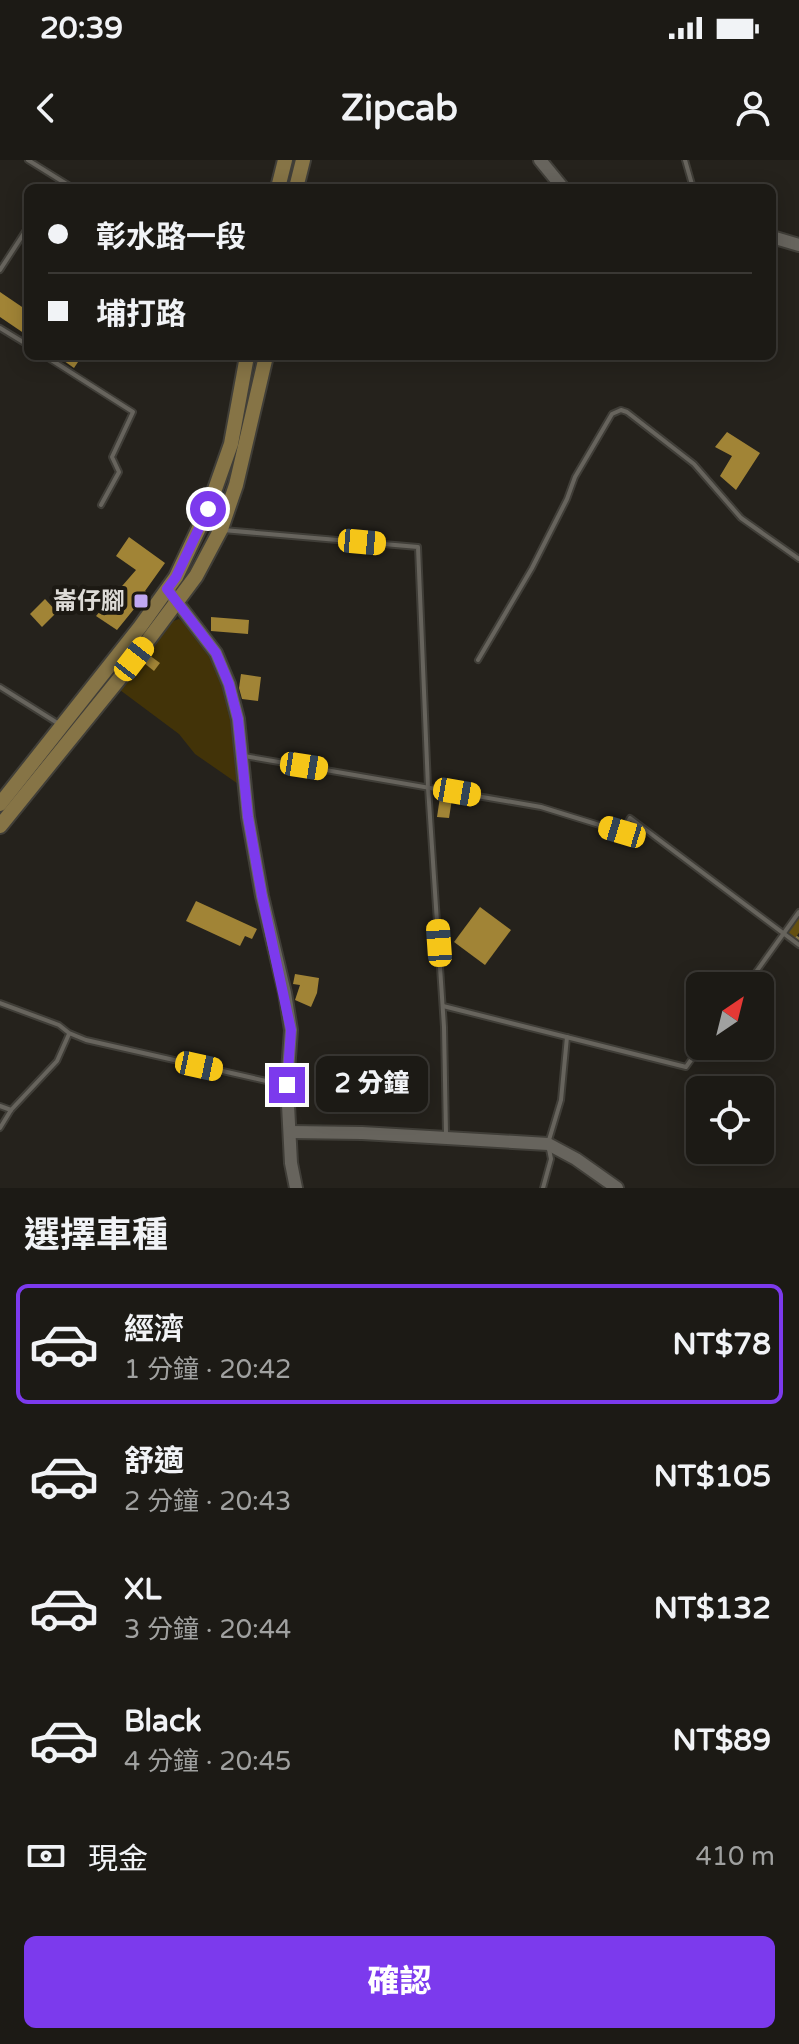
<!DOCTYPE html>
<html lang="zh-TW">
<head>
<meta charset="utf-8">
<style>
  :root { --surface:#1c1a15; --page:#25231e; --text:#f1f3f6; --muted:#a0a1a0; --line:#3a3834; --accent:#7c3aed }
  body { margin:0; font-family:"Varela Round","Noto Sans TC",sans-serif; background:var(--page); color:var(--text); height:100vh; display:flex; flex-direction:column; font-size:30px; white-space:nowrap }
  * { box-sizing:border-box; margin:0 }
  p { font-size:26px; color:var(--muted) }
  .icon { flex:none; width:44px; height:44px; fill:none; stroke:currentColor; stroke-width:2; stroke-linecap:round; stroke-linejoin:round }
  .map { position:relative; height:1028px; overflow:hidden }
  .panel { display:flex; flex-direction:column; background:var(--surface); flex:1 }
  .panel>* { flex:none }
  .hud { position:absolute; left:24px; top:24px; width:752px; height:176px; border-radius:12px; box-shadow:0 4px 20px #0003,0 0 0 2px var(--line); display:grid; align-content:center; height:176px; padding:0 24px; background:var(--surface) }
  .needle { width:52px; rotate:35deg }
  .tools { position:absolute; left:686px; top:812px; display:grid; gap:16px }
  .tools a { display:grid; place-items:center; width:88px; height:88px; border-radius:12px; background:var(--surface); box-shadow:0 4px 20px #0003,0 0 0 2px var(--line); font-size:40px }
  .end { position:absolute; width:36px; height:36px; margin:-18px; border:10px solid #7c3aed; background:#fff; box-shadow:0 0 0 4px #fff }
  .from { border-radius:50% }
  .bubble { position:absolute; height:56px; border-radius:12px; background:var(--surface); box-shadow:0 4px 20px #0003,0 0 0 2px var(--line); font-size:26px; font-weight:800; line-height:56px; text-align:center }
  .car { position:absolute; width:24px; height:48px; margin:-24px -12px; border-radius:10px; box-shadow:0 0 6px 2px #0007; background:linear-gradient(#f5c518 24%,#345 0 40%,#f5c518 0 76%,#345 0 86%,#f5c518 0) }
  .hud b { display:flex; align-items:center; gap:28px; height:76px; font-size:30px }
  .hud b+b { border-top:2px solid var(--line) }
  .hud i { width:20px; height:20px; background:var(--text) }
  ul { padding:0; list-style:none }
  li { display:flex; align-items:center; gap:24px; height:120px; margin:0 16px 12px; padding:0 8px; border:4px solid transparent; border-radius:12px }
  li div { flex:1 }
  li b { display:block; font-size:30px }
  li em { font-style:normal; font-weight:800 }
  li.current { border-color:var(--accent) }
  li>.icon { width:72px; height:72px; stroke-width:1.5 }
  h2 { padding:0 24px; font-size:36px; line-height:96px }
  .pay { display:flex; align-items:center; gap:20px; height:88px; padding:0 24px; font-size:30px }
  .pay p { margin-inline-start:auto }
  .cta { display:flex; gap:16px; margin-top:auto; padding:16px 24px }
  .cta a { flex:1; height:92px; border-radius:12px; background:var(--accent); color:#fff; font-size:32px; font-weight:800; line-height:92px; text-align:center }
  .status { display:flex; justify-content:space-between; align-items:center; height:56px; padding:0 40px; background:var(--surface); direction:ltr }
  .status svg { height:22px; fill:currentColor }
  header { display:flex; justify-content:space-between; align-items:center; height:104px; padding:0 24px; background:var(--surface); font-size:36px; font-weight:800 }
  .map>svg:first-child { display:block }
  .green { fill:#423308 }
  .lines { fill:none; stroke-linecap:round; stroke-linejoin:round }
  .stream { stroke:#88794c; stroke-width:3 }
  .canal { stroke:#644f10; stroke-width:10 }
  .building { fill:#a18436 }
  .lane-casing { stroke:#403e38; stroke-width:8 }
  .secondary-casing { stroke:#403e38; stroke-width:16 }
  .primary-casing { stroke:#403e38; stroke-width:18 }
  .lane { stroke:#67645d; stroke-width:4 }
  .secondary { stroke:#67645d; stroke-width:12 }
  .primary { stroke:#867446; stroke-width:14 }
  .route { stroke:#7c3aed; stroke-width:10 }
  .poi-dot { fill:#c0a8f3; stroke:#1c1913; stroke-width:3 }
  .labels { text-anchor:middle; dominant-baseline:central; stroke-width:8; stroke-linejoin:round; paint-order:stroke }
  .poi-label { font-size:24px; font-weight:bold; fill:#dddbd7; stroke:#1c1913; text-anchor:end }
</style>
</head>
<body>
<div class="status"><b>20:39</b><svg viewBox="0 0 49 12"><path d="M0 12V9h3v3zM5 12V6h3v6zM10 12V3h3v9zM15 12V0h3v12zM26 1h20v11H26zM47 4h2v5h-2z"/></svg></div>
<header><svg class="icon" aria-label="back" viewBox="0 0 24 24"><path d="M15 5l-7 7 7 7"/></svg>Zipcab<svg class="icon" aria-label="person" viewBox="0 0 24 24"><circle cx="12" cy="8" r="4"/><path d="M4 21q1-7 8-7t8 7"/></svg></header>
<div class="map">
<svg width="799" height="1028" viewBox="0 0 799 1028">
  <rect width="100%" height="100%" fill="#25221c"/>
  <polygon class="green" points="179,459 199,475 227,524 244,628 195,594 179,574 120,530 165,464"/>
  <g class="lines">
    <polyline class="stream" points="792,774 799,779"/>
    <polyline class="canal" points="792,774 799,764"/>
  </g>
  <g class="building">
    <polygon points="0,132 28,151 28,176 0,157"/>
    <polygon points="57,196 82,196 74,208"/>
    <polygon points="727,272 760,293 736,330 720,316 732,296 715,287"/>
    <polygon points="129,377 165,403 145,431 147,433 117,470 96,456 136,410 116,396"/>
    <polygon points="45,439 57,452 42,467 30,454"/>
    <polygon points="211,457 249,460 248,474 211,471"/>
    <polygon points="149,495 160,503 154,511 144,503"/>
    <polygon points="241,514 261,517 258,541 242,539 239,528"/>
    <polygon points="440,637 452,639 449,658 437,657"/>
    <polygon points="196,741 257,769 252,779 245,776 240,786 186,761"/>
    <polygon points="480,747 511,770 485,805 454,782"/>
    <polygon points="295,814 319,818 317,833 311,847 295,840 300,825 293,824"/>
  </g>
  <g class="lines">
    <g class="lane-casing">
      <g id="lane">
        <polyline points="28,0 73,28"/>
        <polyline points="685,0 693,28"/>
        <polyline points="0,110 28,67"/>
        <polyline points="0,168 28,185"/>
        <polyline points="45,196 133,252 112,297 119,312 101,345"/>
        <polyline points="223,370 418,387 428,627 444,867 446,974"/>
        <polyline points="478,500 532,408 567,339 575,317 612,254 621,250 627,252 694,304 741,358 799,399"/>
        <polyline points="0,527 59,564"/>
        <polyline points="244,596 541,647 622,672 630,658 799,785"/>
        <polyline points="746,826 799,752"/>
        <polyline points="0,843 59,865 69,873 86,880 284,925"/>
        <polyline points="443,846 686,907 701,886"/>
        <polyline points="0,946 11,950"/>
        <polyline points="0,968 11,950 57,901 69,874"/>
        <polyline points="549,980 561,940 567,877"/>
        <polyline points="543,1028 551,999 549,989"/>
      </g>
    </g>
    <g class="secondary-casing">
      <g id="secondary">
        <polyline points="540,0 563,28"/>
        <polyline points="772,77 799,85"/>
        <polyline points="167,429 216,493 229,524 238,559 248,657 262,736 285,833 291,870 287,925 291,1003 296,1028"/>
        <polyline points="290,972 362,973 548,984 576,999 617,1028"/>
      </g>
    </g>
    <g class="primary-casing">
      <g id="primary">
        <polyline points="278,28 285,0"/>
        <polyline points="296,28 303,0"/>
        <polyline points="0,644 140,467 176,417 208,349 231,284 247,196"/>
        <polyline points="0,666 119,519 196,416 221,369 236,325 266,196"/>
      </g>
    </g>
    <use href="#lane" class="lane"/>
    <use href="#secondary" class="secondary"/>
    <use href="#primary" class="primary"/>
  </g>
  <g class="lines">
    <polyline class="route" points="208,349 176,417 167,429 216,493 229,524 238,559 248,657 262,736 291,870 287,925"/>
  </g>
  <rect class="poi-dot" x="133" y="433" width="16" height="16" rx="4"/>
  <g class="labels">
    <g class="poi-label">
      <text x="125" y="441">崙仔腳</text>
    </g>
  </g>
</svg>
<div class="tools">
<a><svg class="needle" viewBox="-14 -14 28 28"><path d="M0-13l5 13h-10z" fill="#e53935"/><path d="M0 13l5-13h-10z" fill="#a0a1a0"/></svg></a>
<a><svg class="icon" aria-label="locate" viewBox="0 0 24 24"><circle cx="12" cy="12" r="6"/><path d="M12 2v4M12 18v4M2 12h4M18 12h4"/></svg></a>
</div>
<i class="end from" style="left:208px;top:349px"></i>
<i class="end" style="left:287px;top:925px"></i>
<div class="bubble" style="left:316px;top:896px;width:112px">2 分鐘</div>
<i class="car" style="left:362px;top:382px;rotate:95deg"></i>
<i class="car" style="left:134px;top:499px;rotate:38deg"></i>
<i class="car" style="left:304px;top:606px;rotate:99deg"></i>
<i class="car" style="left:457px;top:632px;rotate:100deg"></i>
<i class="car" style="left:622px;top:672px;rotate:287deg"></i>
<i class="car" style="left:439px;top:783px;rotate:356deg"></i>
<i class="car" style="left:199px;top:906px;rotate:102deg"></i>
<div class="hud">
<b><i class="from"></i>彰水路一段</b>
<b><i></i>埔打路</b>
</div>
</div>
<section class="panel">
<h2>選擇車種</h2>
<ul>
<li class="current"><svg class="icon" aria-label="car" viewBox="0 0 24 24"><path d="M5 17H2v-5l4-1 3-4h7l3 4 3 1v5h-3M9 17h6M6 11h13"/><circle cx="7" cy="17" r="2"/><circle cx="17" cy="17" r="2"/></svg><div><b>經濟</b><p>1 分鐘 · 20:42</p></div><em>NT$78</em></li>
<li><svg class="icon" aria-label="car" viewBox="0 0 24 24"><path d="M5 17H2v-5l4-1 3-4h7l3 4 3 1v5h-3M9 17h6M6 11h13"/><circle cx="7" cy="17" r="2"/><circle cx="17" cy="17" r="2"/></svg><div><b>舒適</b><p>2 分鐘 · 20:43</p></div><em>NT$105</em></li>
<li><svg class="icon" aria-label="car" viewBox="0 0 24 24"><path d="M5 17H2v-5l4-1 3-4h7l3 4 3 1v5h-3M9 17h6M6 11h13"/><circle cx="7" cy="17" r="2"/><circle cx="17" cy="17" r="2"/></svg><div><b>XL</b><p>3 分鐘 · 20:44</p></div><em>NT$132</em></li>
<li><svg class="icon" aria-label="car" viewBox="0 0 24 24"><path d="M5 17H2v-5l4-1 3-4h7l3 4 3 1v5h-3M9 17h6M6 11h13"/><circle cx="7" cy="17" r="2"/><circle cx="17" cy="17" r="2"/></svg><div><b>Black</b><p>4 分鐘 · 20:45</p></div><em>NT$89</em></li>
</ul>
<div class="pay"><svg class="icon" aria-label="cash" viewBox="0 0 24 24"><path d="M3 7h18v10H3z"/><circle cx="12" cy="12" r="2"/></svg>現金<p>410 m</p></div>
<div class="cta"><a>確認</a></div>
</section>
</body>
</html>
